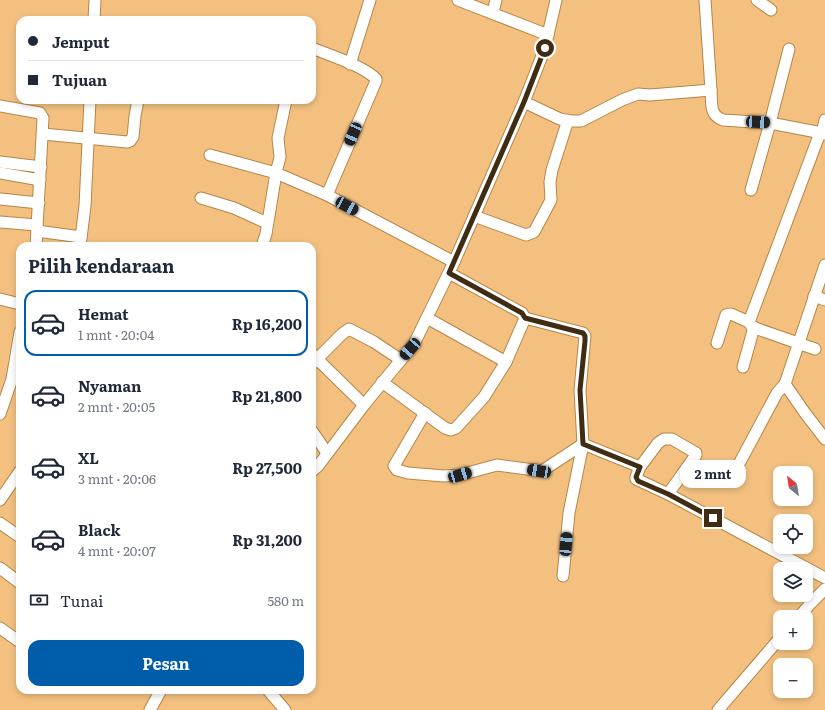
<!DOCTYPE html>
<html lang="id">
<head>
<meta charset="utf-8">
<style>
  :root { --surface:#fff; --page:#f2f2f3; --text:#1f2937; --muted:#747a83; --line:#e0e1e3; --accent:#005daa }
  body { margin:0; font-family:Literata,serif; background:var(--page); color:var(--text); height:100vh; display:flex; flex-direction:column; font-size:15px; white-space:nowrap }
  * { box-sizing:border-box; margin:0 }
  p { font-size:13px; color:var(--muted) }
  .icon { flex:none; width:22px; height:22px; fill:none; stroke:currentColor; stroke-width:2; stroke-linecap:round; stroke-linejoin:round }
  .map { position:relative; flex:1; overflow:hidden }
  .drawer { position:absolute; left:16px; top:242px; width:300px; height:452px; display:flex; flex-direction:column; background:var(--surface); border-radius:12px; box-shadow:0 2px 6px #0003 }
  .drawer>* { flex:none }
  .banner { position:absolute; left:16px; top:16px; width:300px; height:88px; border-radius:12px; box-shadow:0 2px 6px #0003; display:grid; align-content:center; height:88px; padding:0 12px; background:var(--surface) }
  .needle { width:26px; rotate:330deg }
  .fabs { position:absolute; left:773px; top:466px; display:grid; gap:8px }
  .fabs a { display:grid; place-items:center; width:40px; height:40px; border-radius:8px; background:var(--surface); box-shadow:0 2px 6px #0003; font-size:20px }
  .end { position:absolute; width:18px; height:18px; margin:-9px; border:5px solid #402c12; background:#fff; box-shadow:0 0 0 2px #fff }
  .from { border-radius:50% }
  .bubble { position:absolute; height:28px; border-radius:12px; background:var(--surface); box-shadow:0 2px 6px #0003; font-size:13px; font-weight:700; line-height:28px; text-align:center }
  .car { position:absolute; width:12px; height:24px; margin:-12px -6px; border-radius:5px; box-shadow:0 0 3px 1px #0007; background:linear-gradient(#222 24%,#8ab4d8 0 40%,#222 0 76%,#8ab4d8 0 86%,#222 0) }
  .banner b { display:flex; align-items:center; gap:14px; height:38px; font-size:15px }
  .banner b+b { border-top:1px solid var(--line) }
  .banner i { width:10px; height:10px; background:var(--text) }
  ul { padding:0; list-style:none }
  li { display:flex; align-items:center; gap:12px; height:66px; margin:0 8px 6px; padding:0 4px; border:2px solid transparent; border-radius:12px }
  li div { flex:1 }
  li b { display:block; font-size:15px }
  li em { font-style:normal; font-weight:700 }
  li.active { border-color:var(--accent) }
  li>.icon { width:36px; height:36px; stroke-width:1.5 }
  h2 { padding:0 12px; font-size:18px; line-height:48px }
  .pay { display:flex; align-items:center; gap:10px; height:44px; padding:0 12px; font-size:15px }
  .pay p { margin-inline-start:auto }
  .action { display:flex; gap:8px; margin-top:auto; padding:8px 12px }
  .action a { flex:1; height:46px; border-radius:12px; background:var(--accent); color:#fff; font-size:16px; font-weight:700; line-height:46px; text-align:center }
  .map>svg:first-child { display:block }
  .lines { fill:none; stroke-linecap:round; stroke-linejoin:round }
  .minor-casing { stroke:#b58646; stroke-width:13 }
  .minor { stroke:#fff; stroke-width:11 }
  .route { stroke:#402c12; stroke-width:5 }
</style>
</head>
<body>
<div class="map">
<svg width="825" height="710" viewBox="0 0 825 710">
  <rect width="100%" height="100%" fill="#f3c080"/>
  <g class="lines">
    <g class="minor-casing">
      <g id="minor">
        <polyline points="458,0 548,35"/>
        <polyline points="705,0 711,90"/>
        <polyline points="757,0 771,10"/>
        <polyline points="493,12 496,0"/>
        <polyline points="94,20 95,0"/>
        <path d="M312,48C329,55 364,66 376,79V81L327,195L454,262"/>
        <polyline points="350,64 370,0"/>
        <polyline points="286,100 278,138 280,157 276,173 327,195"/>
        <path d="M524,102L560,119L570,121H581L622,100L638,94L650,95L711,90C712,103 709,115 723,120L770,123L822,133"/>
        <polyline points="0,106 40,113 43,118 36,246"/>
        <polyline points="825,120 822,133 825,134"/>
        <polyline points="43,134 127,142 130,141 133,137 135,116 138,100"/>
        <polyline points="210,155 276,173 266,234 262,246"/>
        <polyline points="0,162 41,167"/>
        <polyline points="0,173 40,180"/>
        <polyline points="751,190 770,123 789,49"/>
        <polyline points="201,198 234,208 267,223"/>
        <polyline points="0,199 39,203"/>
        <polyline points="474,216 526,235 534,232 551,200 550,182 552,170 568,120"/>
        <polyline points="0,222 37,225"/>
        <polyline points="37,231 81,237"/>
        <polyline points="80,246 85,206 90,100"/>
        <polyline points="825,265 785,384 805,413 825,439"/>
        <polyline points="449,273 522,313 525,318 583,333 585,336 580,390 583,444 640,467 658,443 664,439 672,439 696,453 696,455 668,494 636,479 636,477 640,467"/>
        <polyline points="814,296 825,300"/>
        <polyline points="0,299 20,304"/>
        <polyline points="427,318 506,362"/>
        <polyline points="717,343 726,315 731,314 749,322"/>
        <polyline points="815,349 752,327 749,322 820,133"/>
        <polyline points="312,354 364,405"/>
        <polyline points="312,364 342,334 349,329 374,342 401,360"/>
        <polyline points="743,367 754,327"/>
        <polyline points="382,382 445,428 451,430 456,428 484,397 506,362 525,318"/>
        <polyline points="425,413 394,466 397,470 408,473 444,476 460,475 497,465 542,471 583,444"/>
        <polyline points="0,414 12,379 20,332"/>
        <polyline points="312,431 327,453"/>
        <polyline points="740,462 777,393 785,384"/>
        <polyline points="312,471 318,466 364,405 414,344 454,262 524,102 545,48 556,0"/>
        <polyline points="668,494 825,578"/>
        <polyline points="0,500 20,471"/>
        <polyline points="0,523 20,537"/>
        <polyline points="0,568 20,583"/>
        <polyline points="563,576 569,513 583,444"/>
        <polyline points="799,617 811,603 825,589"/>
        <polyline points="0,628 20,642"/>
        <polyline points="268,690 285,710"/>
        <polyline points="150,710 161,690"/>
        <polyline points="718,710 780,638"/>
      </g>
    </g>
    <use href="#minor" class="minor"/>
  </g>
  <g class="lines">
    <polyline class="route" points="545,48 524,102 449,273 522,313 525,318 583,333 585,336 585,341 580,390 583,444 640,467 636,477 638,481 668,494 713,518"/>
  </g>
</svg>
<div class="fabs">
<a><svg class="needle" viewBox="-14 -14 28 28"><path d="M0-13l5 13h-10z" fill="#e53935"/><path d="M0 13l5-13h-10z" fill="#747a83"/></svg></a>
<a><svg class="icon" aria-label="locate" viewBox="0 0 24 24"><circle cx="12" cy="12" r="6"/><path d="M12 2v4M12 18v4M2 12h4M18 12h4"/></svg></a>
<a><svg class="icon" aria-label="layers" viewBox="0 0 24 24"><path d="M12 4l9 5-9 5-9-5zM3 14l9 5 9-5"/></svg></a>
<a>+</a>
<a>−</a>
</div>
<i class="end from" style="left:545px;top:48px"></i>
<i class="end" style="left:713px;top:518px"></i>
<div class="bubble" style="left:680px;top:460px;width:66px">2 mnt</div>
<i class="car" style="left:758px;top:122px;rotate:93deg"></i>
<i class="car" style="left:353px;top:134px;rotate:204deg"></i>
<i class="car" style="left:347px;top:206px;rotate:118deg"></i>
<i class="car" style="left:410px;top:349px;rotate:221deg"></i>
<i class="car" style="left:539px;top:471px;rotate:279deg"></i>
<i class="car" style="left:460px;top:475px;rotate:74deg"></i>
<i class="car" style="left:566px;top:544px;rotate:5deg"></i>
<div class="banner">
<b><i class="from"></i>Jemput</b>
<b><i></i>Tujuan</b>
</div>
<section class="drawer">
<h2>Pilih kendaraan</h2>
<ul>
<li class="active"><svg class="icon" aria-label="car" viewBox="0 0 24 24"><path d="M5 17H2v-5l4-1 3-4h7l3 4 3 1v5h-3M9 17h6M6 11h13"/><circle cx="7" cy="17" r="2"/><circle cx="17" cy="17" r="2"/></svg><div><b>Hemat</b><p>1 mnt · 20:04</p></div><em>Rp 16,200</em></li>
<li><svg class="icon" aria-label="car" viewBox="0 0 24 24"><path d="M5 17H2v-5l4-1 3-4h7l3 4 3 1v5h-3M9 17h6M6 11h13"/><circle cx="7" cy="17" r="2"/><circle cx="17" cy="17" r="2"/></svg><div><b>Nyaman</b><p>2 mnt · 20:05</p></div><em>Rp 21,800</em></li>
<li><svg class="icon" aria-label="car" viewBox="0 0 24 24"><path d="M5 17H2v-5l4-1 3-4h7l3 4 3 1v5h-3M9 17h6M6 11h13"/><circle cx="7" cy="17" r="2"/><circle cx="17" cy="17" r="2"/></svg><div><b>XL</b><p>3 mnt · 20:06</p></div><em>Rp 27,500</em></li>
<li><svg class="icon" aria-label="car" viewBox="0 0 24 24"><path d="M5 17H2v-5l4-1 3-4h7l3 4 3 1v5h-3M9 17h6M6 11h13"/><circle cx="7" cy="17" r="2"/><circle cx="17" cy="17" r="2"/></svg><div><b>Black</b><p>4 mnt · 20:07</p></div><em>Rp 31,200</em></li>
</ul>
<div class="pay"><svg class="icon" aria-label="cash" viewBox="0 0 24 24"><path d="M3 7h18v10H3z"/><circle cx="12" cy="12" r="2"/></svg>Tunai<p>580 m</p></div>
<div class="action"><a>Pesan</a></div>
</section>
</div>
</body>
</html>
